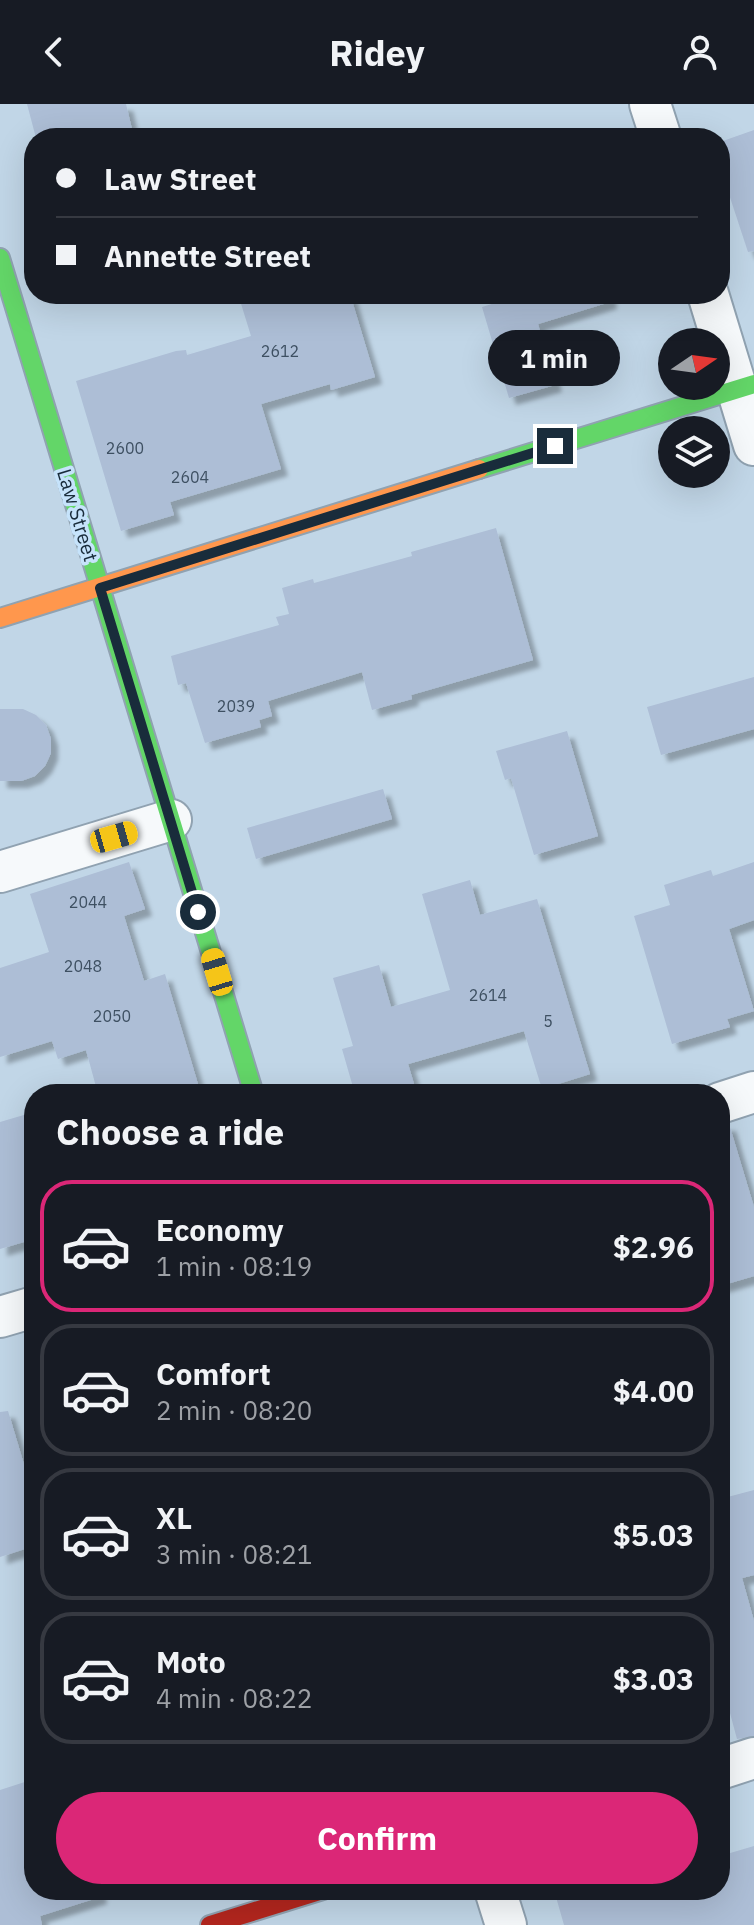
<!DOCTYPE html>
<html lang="en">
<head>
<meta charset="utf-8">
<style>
  :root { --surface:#171b24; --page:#242831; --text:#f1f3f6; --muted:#9ea1a6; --line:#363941; --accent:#db2777 }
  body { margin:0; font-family:"IBM Plex Sans",sans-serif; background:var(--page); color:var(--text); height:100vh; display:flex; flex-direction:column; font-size:30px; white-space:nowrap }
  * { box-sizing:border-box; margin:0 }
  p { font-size:26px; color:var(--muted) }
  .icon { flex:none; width:44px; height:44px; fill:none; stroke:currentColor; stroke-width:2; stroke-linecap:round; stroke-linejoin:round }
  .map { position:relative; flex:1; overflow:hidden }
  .side { position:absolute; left:24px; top:980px; width:706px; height:816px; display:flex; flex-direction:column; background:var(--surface); border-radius:32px; box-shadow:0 8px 32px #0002 }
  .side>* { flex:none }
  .guide { position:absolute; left:24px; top:24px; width:706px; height:176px; border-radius:32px; box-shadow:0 8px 32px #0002; display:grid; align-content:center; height:176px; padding:0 32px; background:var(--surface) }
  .needle { width:52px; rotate:77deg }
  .controls { position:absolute; left:658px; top:224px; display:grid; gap:16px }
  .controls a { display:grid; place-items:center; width:72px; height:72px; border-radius:50%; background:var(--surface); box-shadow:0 8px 32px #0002; font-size:40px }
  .end { position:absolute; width:36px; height:36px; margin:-18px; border:10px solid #192c3b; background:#fff; box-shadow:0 0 0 4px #fff }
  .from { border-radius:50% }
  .bubble { position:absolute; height:56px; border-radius:28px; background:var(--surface); box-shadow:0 8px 32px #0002; font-size:26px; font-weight:700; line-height:56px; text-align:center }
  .car { position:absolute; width:24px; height:48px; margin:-24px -12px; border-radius:10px; box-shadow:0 0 6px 2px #0007; background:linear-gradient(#f5c518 24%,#345 0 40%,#f5c518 0 76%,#345 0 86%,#f5c518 0) }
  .guide b { display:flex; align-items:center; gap:28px; height:76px; font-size:30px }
  .guide b+b { border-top:2px solid var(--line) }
  .guide i { width:20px; height:20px; background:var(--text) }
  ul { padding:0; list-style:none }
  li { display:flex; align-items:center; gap:24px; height:132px; margin:0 16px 12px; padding:0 16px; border:4px solid var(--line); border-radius:32px }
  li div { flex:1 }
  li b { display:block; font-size:30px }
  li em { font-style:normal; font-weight:700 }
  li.current { border-color:var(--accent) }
  li>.icon { width:72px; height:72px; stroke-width:1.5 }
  h2 { padding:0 32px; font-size:36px; line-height:96px }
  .cta { display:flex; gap:16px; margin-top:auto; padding:16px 32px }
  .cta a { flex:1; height:92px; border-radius:48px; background:var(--accent); color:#fff; font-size:32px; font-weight:700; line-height:92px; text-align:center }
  header { display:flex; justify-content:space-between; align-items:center; height:104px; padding:0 32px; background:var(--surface); font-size:36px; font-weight:700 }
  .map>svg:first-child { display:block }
  .building { fill:#adbed6; filter:url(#shadow) }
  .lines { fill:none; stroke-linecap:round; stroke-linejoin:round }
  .street-casing { stroke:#90a2b1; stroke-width:44 }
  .fast-casing { stroke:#90a2b1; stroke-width:22 }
  .slow-casing { stroke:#90a2b1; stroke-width:22 }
  .jam-casing { stroke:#90a2b1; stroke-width:22 }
  .street { stroke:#f6f9fb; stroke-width:40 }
  .fast { stroke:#63d668; stroke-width:18 }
  .slow { stroke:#ff974d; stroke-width:18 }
  .jam { stroke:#b3261e; stroke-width:18 }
  .route { stroke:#192c3b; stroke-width:10 }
  .labels { text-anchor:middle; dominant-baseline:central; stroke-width:7; stroke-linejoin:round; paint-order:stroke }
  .number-label { font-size:16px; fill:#3e5062 }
  .street-label { font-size:20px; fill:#192c3b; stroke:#c6e3fb }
</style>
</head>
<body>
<header><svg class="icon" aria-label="back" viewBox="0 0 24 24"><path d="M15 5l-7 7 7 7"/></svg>Ridey<svg class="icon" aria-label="person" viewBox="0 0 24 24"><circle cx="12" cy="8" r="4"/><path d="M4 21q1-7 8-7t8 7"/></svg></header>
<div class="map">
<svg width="754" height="1821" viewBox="0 0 754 1821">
  <defs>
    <filter id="shadow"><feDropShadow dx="7" dy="7" stdDeviation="2" flood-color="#0004"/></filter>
  </defs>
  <rect width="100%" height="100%" fill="#c1d6e7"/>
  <g class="building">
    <polygon points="27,0 126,0 134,34 36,34"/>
    <polygon points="754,26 754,147 748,148 720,63 720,38"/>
    <polygon points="238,190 350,190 375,273 331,286 330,280 261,300 281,365 170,398 174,411 121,427 76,277 176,247 186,246 187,251 251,232"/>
    <polygon points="493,190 609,190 610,198 538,220 555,281 509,294 482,203 495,199"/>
    <polygon points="496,424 533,556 411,591 412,595 372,606 362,568 268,597 272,612 259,616 261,623 205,639 186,579 178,581 171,552 279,521 276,513 289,510 282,484 313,475 314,479 412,452 411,448"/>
    <polygon points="754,573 754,625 661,651 647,603"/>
    <polygon points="0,605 23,605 36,611 46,621 51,635 51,649 45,662 35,672 21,677 0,677"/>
    <polygon points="567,627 598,732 534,751 511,674 505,676 496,647"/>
    <polygon points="383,685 392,715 256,755 247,724"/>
    <polygon points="129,758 145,805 124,812 144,877 165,870 201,990 98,990 86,946 58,955 52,937 0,953 0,864 49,848 30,790"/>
    <polygon points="754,758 754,816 729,825 754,907 727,915 730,923 672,940 634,812 670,801 664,781 711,766 713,772"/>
    <polygon points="470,776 480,811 537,795 590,970 542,985 524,927 408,960 417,990 355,990 342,945 353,942 333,874 379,861 391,903 450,886 422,790"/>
    <polygon points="34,1008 34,1135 0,1145 0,1018"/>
    <polygon points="729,1020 754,1103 754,1172 720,1182 720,1021"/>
    <polygon points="8,1307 34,1394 34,1442 0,1453 0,1308"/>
    <polygon points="754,1386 754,1471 742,1474 754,1517 754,1632 737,1635 720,1572 720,1395"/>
    <polygon points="34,1675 34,1786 99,1786 100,1793 40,1812 42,1821 0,1821 0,1686"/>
    <polygon points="754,1742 754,1821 564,1821 554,1786 628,1786 631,1795 663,1786 720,1786 720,1752"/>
  </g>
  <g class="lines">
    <g class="street-casing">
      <g id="street">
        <polyline points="650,0 661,34"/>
        <polyline points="708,190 754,341"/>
        <polyline points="0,768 171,716"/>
        <polyline points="720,999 754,988"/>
        <polyline points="0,1213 34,1203"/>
        <polyline points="720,1665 754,1654"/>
        <polyline points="495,1786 506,1821"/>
      </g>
    </g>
    <g class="fast-casing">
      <g id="fast">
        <polyline points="0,154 254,990"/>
        <polyline points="479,365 754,280"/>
      </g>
    </g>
    <g class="slow-casing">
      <polyline id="slow" points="0,514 479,365"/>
    </g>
    <g class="jam-casing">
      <polyline id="jam" points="210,1821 323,1786"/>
    </g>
    <use href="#street" class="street"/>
    <use href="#fast" class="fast"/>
    <use href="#slow" class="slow"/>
    <use href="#jam" class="jam"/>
  </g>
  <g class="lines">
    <polyline class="route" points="198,808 100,484 555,342"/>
  </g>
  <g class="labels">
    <g class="number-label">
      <text x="280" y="247">2612</text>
      <text x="125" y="344">2600</text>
      <text x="190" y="373">2604</text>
      <text x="236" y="602">2039</text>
      <text x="88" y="798">2044</text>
      <text x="83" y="862">2048</text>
      <text x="488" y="891">2614</text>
      <text x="112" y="912">2050</text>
      <text x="548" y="917">5</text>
    </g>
    <g class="street-label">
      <text transform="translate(78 411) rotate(73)">Law Street</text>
    </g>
  </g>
</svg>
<div class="controls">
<a><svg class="needle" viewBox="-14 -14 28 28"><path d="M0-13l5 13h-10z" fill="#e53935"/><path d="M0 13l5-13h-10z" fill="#9ea1a6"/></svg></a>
<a><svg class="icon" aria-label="layers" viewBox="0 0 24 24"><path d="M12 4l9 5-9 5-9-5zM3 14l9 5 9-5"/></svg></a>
</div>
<i class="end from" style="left:198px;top:808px"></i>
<i class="end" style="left:555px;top:342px"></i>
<div class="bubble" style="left:488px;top:226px;width:132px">1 min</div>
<i class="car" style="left:114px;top:733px;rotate:74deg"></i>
<i class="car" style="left:217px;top:868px;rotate:343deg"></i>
<div class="guide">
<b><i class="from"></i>Law Street</b>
<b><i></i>Annette Street</b>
</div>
<section class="side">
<h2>Choose a ride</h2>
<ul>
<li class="current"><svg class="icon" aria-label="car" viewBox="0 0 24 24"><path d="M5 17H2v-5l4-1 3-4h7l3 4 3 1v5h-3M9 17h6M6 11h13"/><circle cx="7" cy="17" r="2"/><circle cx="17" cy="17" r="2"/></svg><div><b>Economy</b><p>1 min · 08:19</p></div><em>$2.96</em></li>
<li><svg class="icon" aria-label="car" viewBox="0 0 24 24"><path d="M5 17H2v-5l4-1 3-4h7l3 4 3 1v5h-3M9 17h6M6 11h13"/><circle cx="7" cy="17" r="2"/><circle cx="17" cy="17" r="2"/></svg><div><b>Comfort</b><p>2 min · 08:20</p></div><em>$4.00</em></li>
<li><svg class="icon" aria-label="car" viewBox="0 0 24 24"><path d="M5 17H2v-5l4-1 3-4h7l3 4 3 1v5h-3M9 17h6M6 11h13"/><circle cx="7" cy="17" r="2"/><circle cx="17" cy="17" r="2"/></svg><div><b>XL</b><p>3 min · 08:21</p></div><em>$5.03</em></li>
<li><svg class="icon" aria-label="car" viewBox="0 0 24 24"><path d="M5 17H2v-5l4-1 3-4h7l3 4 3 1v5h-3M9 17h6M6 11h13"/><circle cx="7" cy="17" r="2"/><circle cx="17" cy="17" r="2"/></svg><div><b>Moto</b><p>4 min · 08:22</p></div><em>$3.03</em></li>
</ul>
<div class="cta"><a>Confirm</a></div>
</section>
</div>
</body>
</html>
